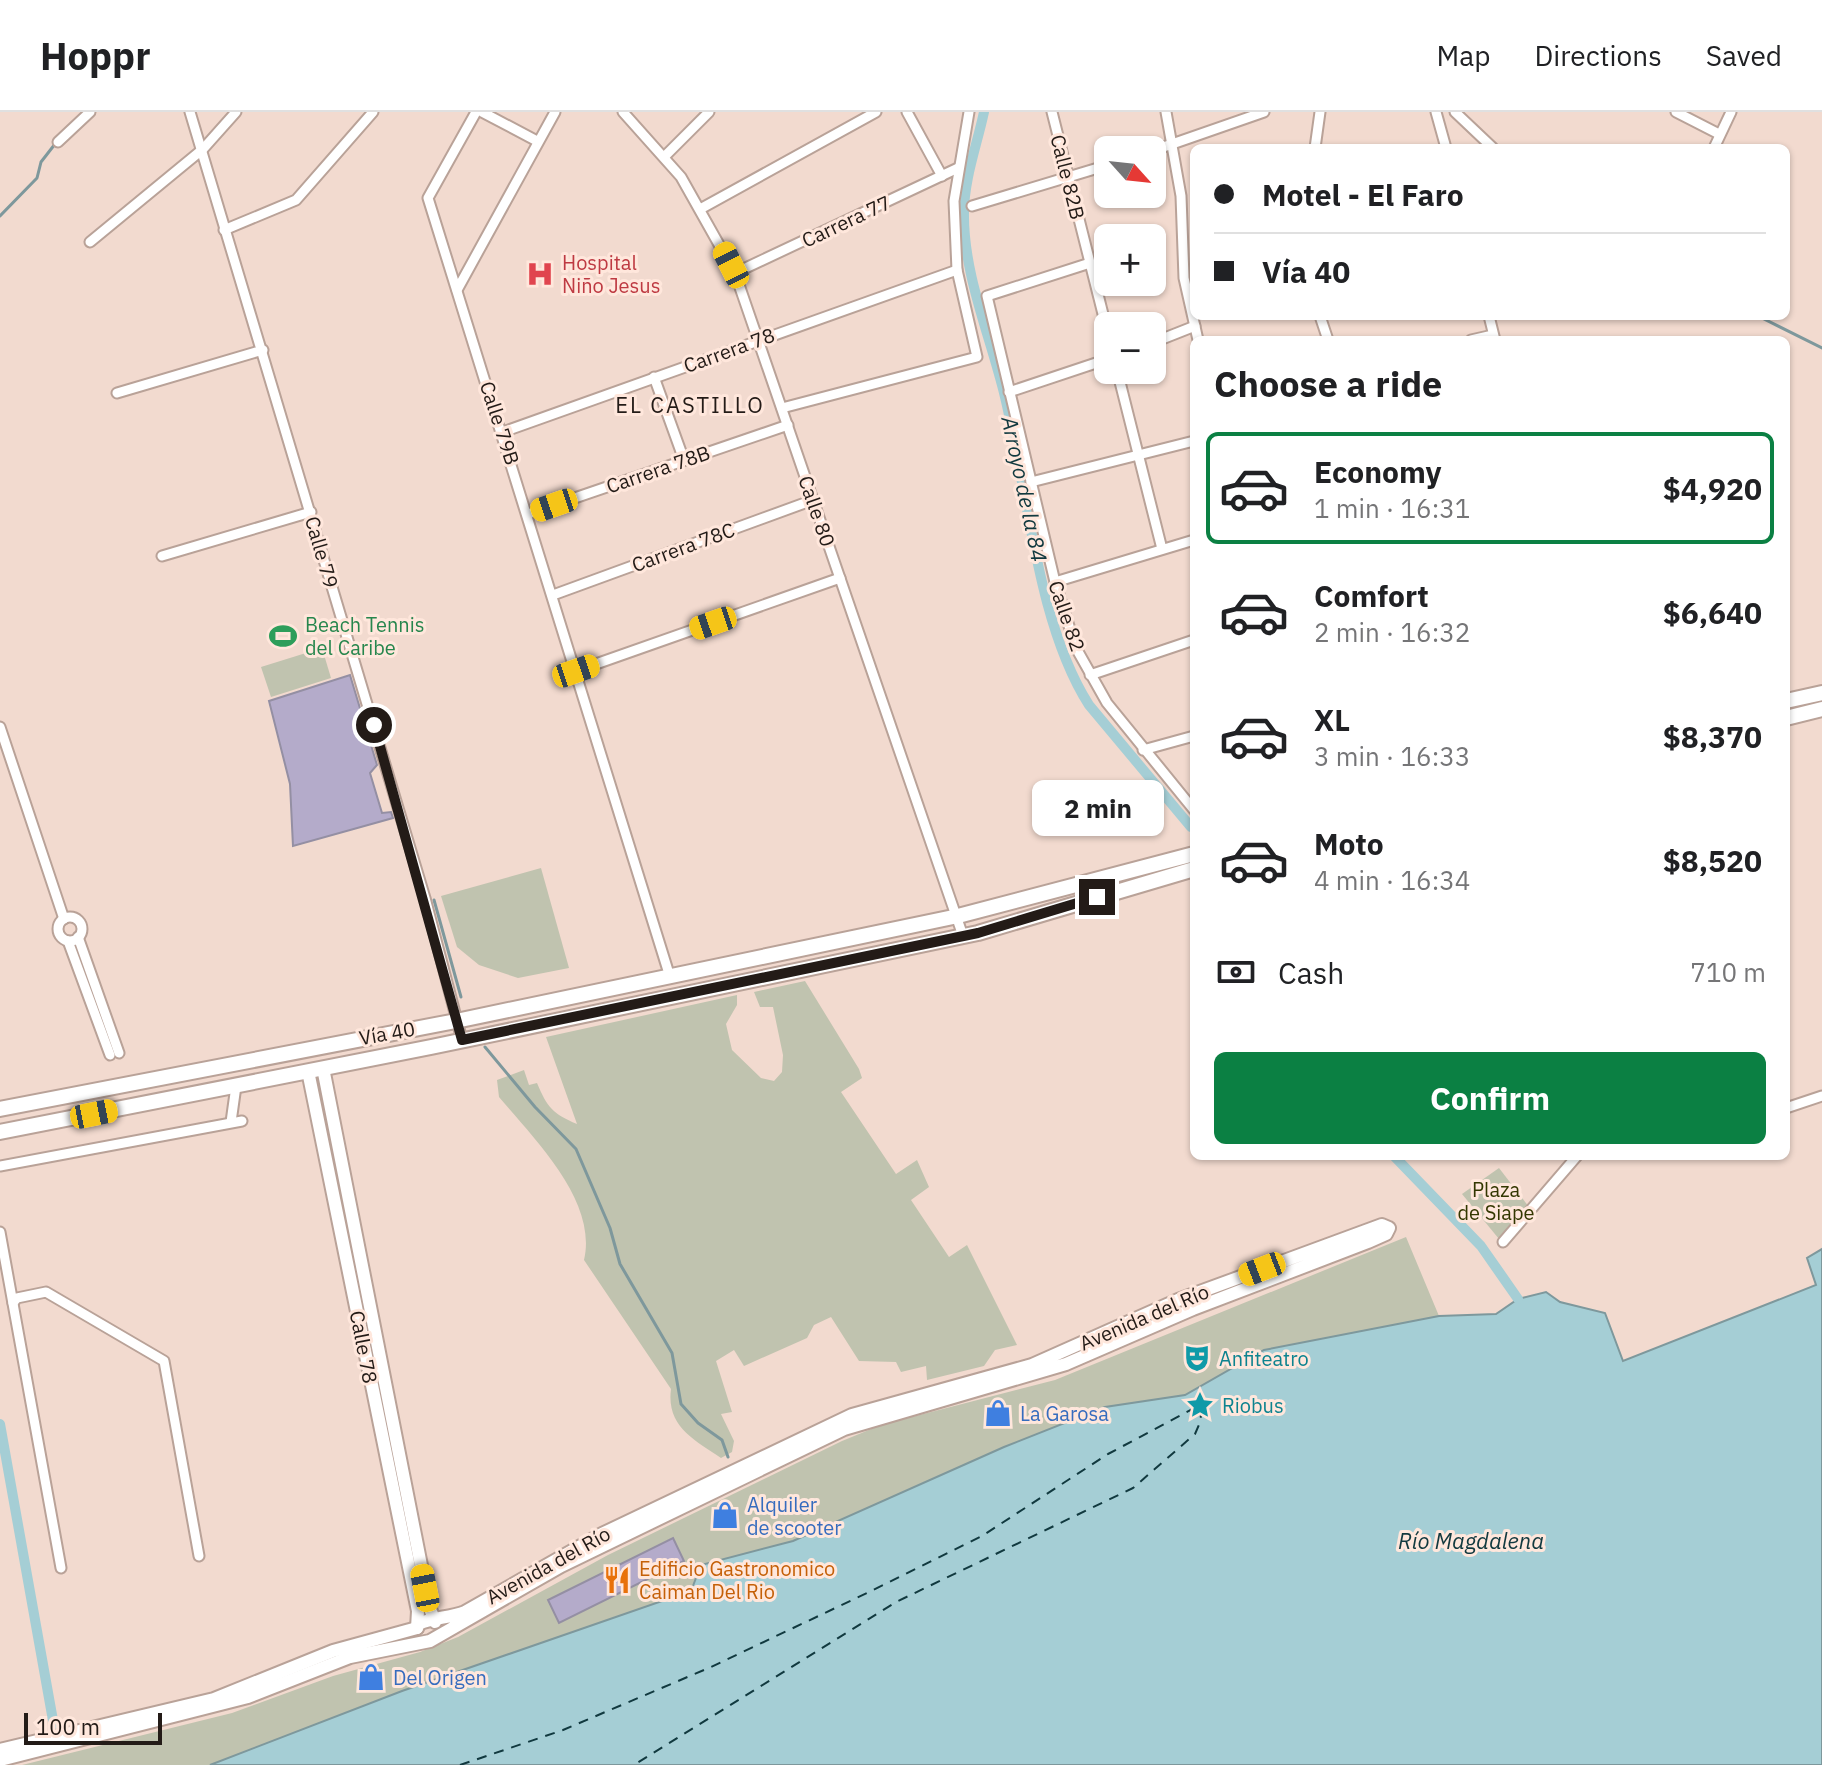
<!DOCTYPE html>
<html lang="en">
<head>
<meta charset="utf-8">
<style>
  :root { --surface:#fff; --page:#f2f2f2; --text:#202124; --muted:#757577; --line:#e0e0e0; --accent:#0b8043 }
  body { margin:0; font-family:"IBM Plex Sans",sans-serif; background:var(--page); color:var(--text); height:100vh; display:flex; flex-direction:column; font-size:30px; white-space:nowrap }
  * { box-sizing:border-box; margin:0 }
  p { font-size:26px; color:var(--muted) }
  .icon { flex:none; width:44px; height:44px; fill:none; stroke:currentColor; stroke-width:2; stroke-linecap:round; stroke-linejoin:round }
  .map { position:relative; flex:1; overflow:hidden }
  .side { position:absolute; left:1190px; top:224px; width:600px; height:824px; display:flex; flex-direction:column; background:var(--surface); border-radius:12px; box-shadow:0 2px 6px #0004 }
  .side>* { flex:none }
  .hud { position:absolute; left:1190px; top:32px; width:600px; height:176px; border-radius:12px; box-shadow:0 2px 6px #0004; display:grid; align-content:center; height:176px; padding:0 24px; background:var(--surface) }
  .needle { width:52px; rotate:117deg }
  .buttons { position:absolute; left:1094px; top:24px; display:grid; gap:16px }
  .buttons a { display:grid; place-items:center; width:72px; height:72px; border-radius:12px; background:var(--surface); box-shadow:0 2px 6px #0004; font-size:40px }
  .scale { position:absolute; left:24px; bottom:20px; width:138px; box-sizing:border-box; padding-left:8px; border:4px solid #231b17; border-top:0; font-size:22px; line-height:28px; white-space:nowrap; color:#231b17; -webkit-text-stroke:6px #ffe7dc; paint-order:stroke }
  .end { position:absolute; width:36px; height:36px; margin:-18px; border:10px solid #231b17; background:#fff; box-shadow:0 0 0 4px #fff }
  .from { border-radius:50% }
  .bubble { position:absolute; height:56px; border-radius:12px; background:var(--surface); box-shadow:0 2px 6px #0004; font-size:26px; font-weight:800; line-height:56px; text-align:center }
  .car { position:absolute; width:24px; height:48px; margin:-24px -12px; border-radius:10px; box-shadow:0 0 6px 2px #0007; background:linear-gradient(#f5c518 24%,#345 0 40%,#f5c518 0 76%,#345 0 86%,#f5c518 0) }
  .hud b { display:flex; align-items:center; gap:28px; height:76px; font-size:30px }
  .hud b+b { border-top:2px solid var(--line) }
  .hud i { width:20px; height:20px; background:var(--text) }
  ul { padding:0; list-style:none }
  li { display:flex; align-items:center; gap:24px; height:112px; margin:0 16px 12px; padding:0 8px; border:4px solid transparent; border-radius:12px }
  li div { flex:1 }
  li b { display:block; font-size:30px }
  li em { font-style:normal; font-weight:800 }
  li.selected { border-color:var(--accent) }
  li>.icon { width:72px; height:72px; stroke-width:1.5 }
  h2 { padding:0 24px; font-size:36px; line-height:96px }
  .pay { display:flex; align-items:center; gap:20px; height:88px; padding:0 24px; font-size:30px }
  .pay p { margin-inline-start:auto }
  .action { display:flex; gap:16px; margin-top:auto; padding:16px 24px }
  .action a { flex:1; height:92px; border-radius:12px; background:var(--accent); color:#fff; font-size:32px; font-weight:800; line-height:92px; text-align:center }
  header { display:flex; align-items:center; gap:48px; box-sizing:border-box; height:112px; padding:0 40px; background:var(--surface); border-bottom:2px solid var(--line) }
  header strong { font-size:38px }
  nav { display:flex; gap:44px; margin-inline-start:auto; font-size:28px }
  .map>svg:first-child { display:block }
  .green { fill:#c0c3af }
  .water { fill:#a5ced5; stroke:#7e989c; stroke-width:2 }
  .lines { fill:none; stroke-linecap:round; stroke-linejoin:round }
  .stream { stroke:#7e989c; stroke-width:3 }
  .canal { stroke:#a5ced5; stroke-width:10 }
  .ferry { stroke:#11393f; stroke-width:2; stroke-dasharray:10 8; stroke-linecap:butt }
  .building { fill:#b4abca; stroke:#948fa3; stroke-width:2 }
  .minor-casing { stroke:#b9a298; stroke-width:13 }
  .major-casing { stroke:#b9a298; stroke-width:16 }
  .highway-casing { stroke:#b9a298; stroke-width:18 }
  .minor { stroke:#fff; stroke-width:9 }
  .major { stroke:#fff; stroke-width:12 }
  .highway { stroke:#fff; stroke-width:14 }
  .route { stroke:#231b17; stroke-width:10 }
  .labels { text-anchor:middle; dominant-baseline:central; stroke-width:6; stroke-linejoin:round; paint-order:stroke }
  .street-label { font-size:20px; fill:#231b17; stroke:#ffe7dc }
  .health-label { font-size:20px; fill:#be3a42; stroke:#ffe7dc; text-anchor:start }
  .leisure-label { font-size:20px; fill:#27864d; stroke:#ffe7dc; text-anchor:start }
  .park-label { font-size:20px; fill:#333700; stroke:#ffe7dc }
  .culture-label { font-size:20px; fill:#0d838f; stroke:#ffe7dc; text-anchor:start }
  .shop-label { font-size:20px; fill:#366cbe; stroke:#ffe7dc; text-anchor:start }
  .food-label { font-size:20px; fill:#c56008; stroke:#ffe7dc; text-anchor:start }
  .neighbourhood-label { font-size:22px; letter-spacing:2px; fill:#231b17; stroke:#ffe7dc }
  .water-label { font-size:22px; font-style:italic; fill:#11393f; stroke:#ffe7dc }
</style>
</head>
<body>
<header>
<strong>Hoppr</strong>
<nav><a>Map</a><a>Directions</a><a>Saved</a></nav>
</header>
<div class="map">
<svg width="1822" height="1653" viewBox="0 0 1822 1653">
  <rect width="100%" height="100%" fill="#f2dacf"/>
  <g class="green">
    <polygon points="322,536 331,566 271,585 261,555"/>
    <polygon points="541,756 569,856 518,866 479,853 457,835 441,784"/>
    <path d="M805,869L859,957L862,966L841,980L896,1062L917,1048L929,1075L911,1088L949,1145L967,1133L1017,1233L995,1238L984,1254L927,1268L926,1254L901,1260L896,1250L859,1249L831,1205L814,1213L807,1226L744,1254L734,1238L716,1249L732,1300L721,1302L734,1329L732,1340L721,1346C694,1328 666,1314 671,1277L584,1148C598,1089 534,1027 499,985L497,968L524,958L529,973L537,971C547,995 553,1002 577,1012L546,925L737,883V893L726,912L732,938L761,966L774,969L782,960L783,943L773,895H760L754,880Z"/>
    <polygon points="1499,1056 1529,1095 1499,1127 1462,1082"/>
    <polygon points="1406,1125 1439,1204 1264,1238 1185,1283 1105,1295 1004,1335 793,1429 701,1453 691,1479 402,1579 210,1653 22,1653 232,1601 333,1564 420,1540 458,1525 608,1443 842,1329 881,1313 1055,1268"/>
  </g>
  <polygon class="water" points="1822,1137 1822,1653 210,1653 402,1579 691,1479 701,1453 793,1429 1004,1335 1105,1295 1185,1283 1264,1238 1439,1204 1496,1202 1518,1187 1546,1180 1560,1190 1605,1201 1623,1249 1816,1173 1807,1146"/>
  <g class="lines">
    <g class="stream">
      <polyline points="0,104 37,66 41,50 55,32"/>
      <polyline points="1758,204 1822,236"/>
      <polyline points="434,788 461,885"/>
      <polyline points="485,935 535,995 576,1037 610,1116 620,1152 672,1241 681,1292 698,1311 722,1328 728,1345"/>
    </g>
    <g class="canal">
      <path d="M984,0C977,33 964,67 964,101C963,162 991,226 1005,285C1028,380 1037,512 1089,593L1191,715"/>
      <polyline points="1394,1044 1481,1134 1518,1187"/>
      <polyline points="0,1312 54,1614"/>
    </g>
    <polyline class="ferry" points="460,1653 563,1618 711,1555 869,1480 982,1424 1108,1342 1200,1293 1201,1308 1195,1322 1133,1376 896,1490 634,1653"/>
  </g>
  <g class="building">
    <polygon points="350,563 377,653 370,661 382,701 391,700 393,706 293,734 290,672 269,589"/>
    <polygon points="673,1426 684,1449 559,1511 548,1488"/>
  </g>
  <g class="lines">
    <g class="minor-casing">
      <g id="minor">
        <polyline points="190,0 425,786 462,928"/>
        <polyline points="476,0 428,86 670,865"/>
        <polyline points="482,0 537,29"/>
        <polyline points="623,0 681,65 735,161 963,824"/>
        <polyline points="907,0 942,64"/>
        <polyline points="1052,0 1108,222"/>
        <polyline points="1166,0 1181,84 1184,166 1198,228"/>
        <polyline points="1436,0 1446,36"/>
        <polyline points="1455,0 1493,36"/>
        <polyline points="1676,0 1719,22"/>
        <polyline points="58,30 90,0"/>
        <polyline points="1315,36 1320,0"/>
        <polyline points="1714,36 1731,0"/>
        <polyline points="1152,39 1264,0"/>
        <polyline points="665,44 709,0"/>
        <polyline points="972,94 1108,53"/>
        <polyline points="702,96 876,0"/>
        <polyline points="224,118 296,88 373,0"/>
        <polyline points="90,130 203,37 236,0"/>
        <polyline points="1090,151 987,184 1055,470 1076,536 1107,591 1194,698"/>
        <polyline points="735,161 958,56"/>
        <polyline points="457,178 555,0"/>
        <polyline points="1320,204 1328,228"/>
        <polyline points="1489,204 1495,228"/>
        <polyline points="1471,228 1493,223"/>
        <polyline points="1152,231 1195,214"/>
        <polyline points="1117,258 1162,437"/>
        <polyline points="654,265 684,348"/>
        <polyline points="1009,280 1108,247"/>
        <polyline points="117,281 263,238"/>
        <polyline points="782,296 977,245 957,158 954,89 969,0"/>
        <polyline points="503,320 957,158"/>
        <polyline points="1031,370 1194,329"/>
        <polyline points="528,402 788,313"/>
        <polyline points="162,444 311,400"/>
        <polyline points="1055,470 1194,428"/>
        <polyline points="553,483 813,388"/>
        <polyline points="576,559 840,466"/>
        <polyline points="1090,563 1194,528"/>
        <polyline points="0,615 64,807"/>
        <polyline points="1143,638 1194,624"/>
        <circle cx="70" cy="817" r="12"/>
        <polyline points="78,825 119,941"/>
        <polyline points="68,829 110,943"/>
        <polyline points="1786,996 1822,984"/>
        <polyline points="231,1010 236,974"/>
        <polyline points="0,1054 242,1009"/>
        <polyline points="0,1120 61,1456"/>
        <polyline points="1503,1130 1577,1044"/>
        <polyline points="13,1191 17,1186 46,1180 164,1249 199,1444"/>
      </g>
    </g>
    <g class="major-casing">
      <g id="major">
        <polyline points="323,956 429,1494 435,1510"/>
        <polyline points="308,959 418,1499 417,1516"/>
        <polyline points="0,1638 214,1587 333,1539 417,1516"/>
        <path d="M0,1648L248,1585L350,1545L430,1529L561,1454L844,1317L1066,1252L1193,1197L1368,1130L1386,1122L1389,1116L1382,1113L1178,1188L1032,1253L852,1303L602,1422L465,1500C451,1506 428,1506 419,1512"/>
      </g>
    </g>
    <g class="highway-casing">
      <g id="highway">
        <polyline points="1786,589 1822,581"/>
        <polyline points="1786,606 1822,597"/>
        <polyline points="0,997 456,909 958,804 1194,742"/>
        <polyline points="0,1020 431,935 978,821 1194,757"/>
      </g>
    </g>
    <use href="#minor" class="minor"/>
    <use href="#major" class="major"/>
    <use href="#highway" class="highway"/>
  </g>
  <g class="lines">
    <polyline class="route" points="374,613 462,928 978,821 1097,785"/>
  </g>
  <defs>
    <g id="hospital-bare" transform="scale(2.16)"><path d="M-5-5h3v3.5h4V-5h3V5h-3V1.5h-4V5h-3Z" fill="#e0444e" stroke="#ffe7dc" stroke-width="2.5" paint-order="stroke"/></g>
    <g id="stadium-bare" transform="scale(2.16)"><path d="M0-5a6.5 5 0 1 0 0 10a6.5 5 0 1 0 0-10ZM-3.5-1.8h7v3.6h-7Z" fill="#2e9e5b" stroke="#ffe7dc" stroke-width="2.5" paint-order="stroke"/></g>
    <g id="theatre-bare" transform="scale(2.16)"><path d="M-5-5.5Q0-4 5-5.5V0Q5 5 0 6Q-5 5-5 0ZM-3.3-2.5H-1v1.5H-3.3ZM1-2.5H3.3v1.5H1ZM-2.8 1Q0 5.5 2.8 1Z" fill="#0f9aa8" stroke="#ffe7dc" stroke-width="2.5" paint-order="stroke"/></g>
    <g id="sight-bare" transform="scale(2.16)"><path d="M0-6L1.8-2.2L6-1.7L2.9 1.2L3.7 5.4L0 3.3L-3.7 5.4L-2.9 1.2L-6-1.7L-1.8-2.2Z" fill="#0f9aa8" stroke="#ffe7dc" stroke-width="2.5" paint-order="stroke"/></g>
    <g id="shop-bare" transform="scale(2.16)"><path d="M-5-2.5h2.3a2.7 3.5 0 0 1 5.4 0H5L5.5 6h-11ZM-1.5-2.5h3a1.5 2.3 0 0 0-3 0Z" fill="#3f7fe0" stroke="#ffe7dc" stroke-width="2.5" paint-order="stroke"/></g>
    <g id="restaurant-bare" transform="scale(2.16)"><path d="M-5-6h1v4h1v-4h1v4h1v-4h1v5L-1.5 .5V6h-2V.5L-5-1ZM5-6V6H3V1.5H1.5Q1.5-4 5-6Z" fill="#e8710a" stroke="#ffe7dc" stroke-width="2.5" paint-order="stroke"/></g>
  </defs>
  <g fill-rule="evenodd">
    <use href="#hospital-bare" x="540" y="162"/>
    <use href="#stadium-bare" x="283" y="524"/>
    <use href="#theatre-bare" x="1197" y="1246"/>
    <use href="#sight-bare" x="1200" y="1293"/>
    <use href="#shop-bare" x="998" y="1301"/>
    <use href="#shop-bare" x="725" y="1403"/>
    <use href="#restaurant-bare" x="617" y="1468"/>
    <use href="#shop-bare" x="371" y="1565"/>
  </g>
  <g class="labels">
    <g class="street-label">
      <text transform="translate(1068 65) rotate(76)">Calle 82B</text>
      <text transform="translate(846 109) rotate(-25)">Carrera 77</text>
      <text transform="translate(729 238) rotate(-20)">Carrera 78</text>
      <text transform="translate(500 311) rotate(72)">Calle 79B</text>
      <text transform="translate(658 357) rotate(-19)">Carrera 78B</text>
      <text transform="translate(817 399) rotate(71)">Calle 80</text>
      <text transform="translate(683 435) rotate(-20)">Carrera 78C</text>
      <text transform="translate(322 440) rotate(74)">Calle 79</text>
      <text transform="translate(1067 504) rotate(71)">Calle 82</text>
      <text transform="translate(387 921) rotate(-10)">Vía 40</text>
      <text transform="translate(1144 1205) rotate(-23)">Avenida del Río</text>
      <text transform="translate(364 1235) rotate(79)">Calle 78</text>
      <text transform="translate(548 1453) rotate(-29)">Avenida del Río</text>
    </g>
    <g class="health-label">
      <text x="562" y="150">Hospital<tspan x="562" dy="23">Niño Jesus</tspan></text>
    </g>
    <g class="leisure-label">
      <text x="305" y="512">Beach Tennis<tspan x="305" dy="23">del Caribe</tspan></text>
    </g>
    <g class="park-label">
      <text x="1496" y="1077">Plaza<tspan x="1496" dy="23">de Siape</tspan></text>
    </g>
    <g class="culture-label">
      <text x="1219" y="1246">Anfiteatro</text>
      <text x="1222" y="1293">Riobus</text>
    </g>
    <g class="shop-label">
      <text x="1020" y="1301">La Garosa</text>
      <text x="747" y="1392">Alquiler<tspan x="747" dy="23">de scooter</tspan></text>
      <text x="393" y="1565">Del Origen</text>
    </g>
    <g class="food-label">
      <text x="639" y="1456">Edificio Gastronomico<tspan x="639" dy="23">Caiman Del Rio</tspan></text>
    </g>
    <g class="neighbourhood-label">
      <text x="690" y="292">EL CASTILLO</text>
    </g>
    <g class="water-label">
      <text transform="translate(1025 377) rotate(78)">Arroyo de la 84</text>
      <text x="1471" y="1428">Río Magdalena</text>
    </g>
  </g>
</svg>
<div class="buttons">
<a><svg class="needle" viewBox="-14 -14 28 28"><path d="M0-13l5 13h-10z" fill="#e53935"/><path d="M0 13l5-13h-10z" fill="#757577"/></svg></a>
<a>+</a>
<a>−</a>
</div>
<div class="scale">100 m</div>
<i class="end from" style="left:374px;top:613px"></i>
<i class="end" style="left:1097px;top:785px"></i>
<div class="bubble" style="left:1032px;top:668px;width:132px">2 min</div>
<i class="car" style="left:731px;top:153px;rotate:333deg"></i>
<i class="car" style="left:554px;top:393px;rotate:251deg"></i>
<i class="car" style="left:713px;top:511px;rotate:251deg"></i>
<i class="car" style="left:576px;top:559px;rotate:71deg"></i>
<i class="car" style="left:94px;top:1002px;rotate:79deg"></i>
<i class="car" style="left:1262px;top:1157px;rotate:249deg"></i>
<i class="car" style="left:425px;top:1476px;rotate:349deg"></i>
<div class="hud">
<b><i class="from"></i>Motel - El Faro</b>
<b><i></i>Vía 40</b>
</div>
<section class="side">
<h2>Choose a ride</h2>
<ul>
<li class="selected"><svg class="icon" aria-label="car" viewBox="0 0 24 24"><path d="M5 17H2v-5l4-1 3-4h7l3 4 3 1v5h-3M9 17h6M6 11h13"/><circle cx="7" cy="17" r="2"/><circle cx="17" cy="17" r="2"/></svg><div><b>Economy</b><p>1 min · 16:31</p></div><em>$4,920</em></li>
<li><svg class="icon" aria-label="car" viewBox="0 0 24 24"><path d="M5 17H2v-5l4-1 3-4h7l3 4 3 1v5h-3M9 17h6M6 11h13"/><circle cx="7" cy="17" r="2"/><circle cx="17" cy="17" r="2"/></svg><div><b>Comfort</b><p>2 min · 16:32</p></div><em>$6,640</em></li>
<li><svg class="icon" aria-label="car" viewBox="0 0 24 24"><path d="M5 17H2v-5l4-1 3-4h7l3 4 3 1v5h-3M9 17h6M6 11h13"/><circle cx="7" cy="17" r="2"/><circle cx="17" cy="17" r="2"/></svg><div><b>XL</b><p>3 min · 16:33</p></div><em>$8,370</em></li>
<li><svg class="icon" aria-label="car" viewBox="0 0 24 24"><path d="M5 17H2v-5l4-1 3-4h7l3 4 3 1v5h-3M9 17h6M6 11h13"/><circle cx="7" cy="17" r="2"/><circle cx="17" cy="17" r="2"/></svg><div><b>Moto</b><p>4 min · 16:34</p></div><em>$8,520</em></li>
</ul>
<div class="pay"><svg class="icon" aria-label="cash" viewBox="0 0 24 24"><path d="M3 7h18v10H3z"/><circle cx="12" cy="12" r="2"/></svg>Cash<p>710 m</p></div>
<div class="action"><a>Confirm</a></div>
</section>
</div>
</body>
</html>
